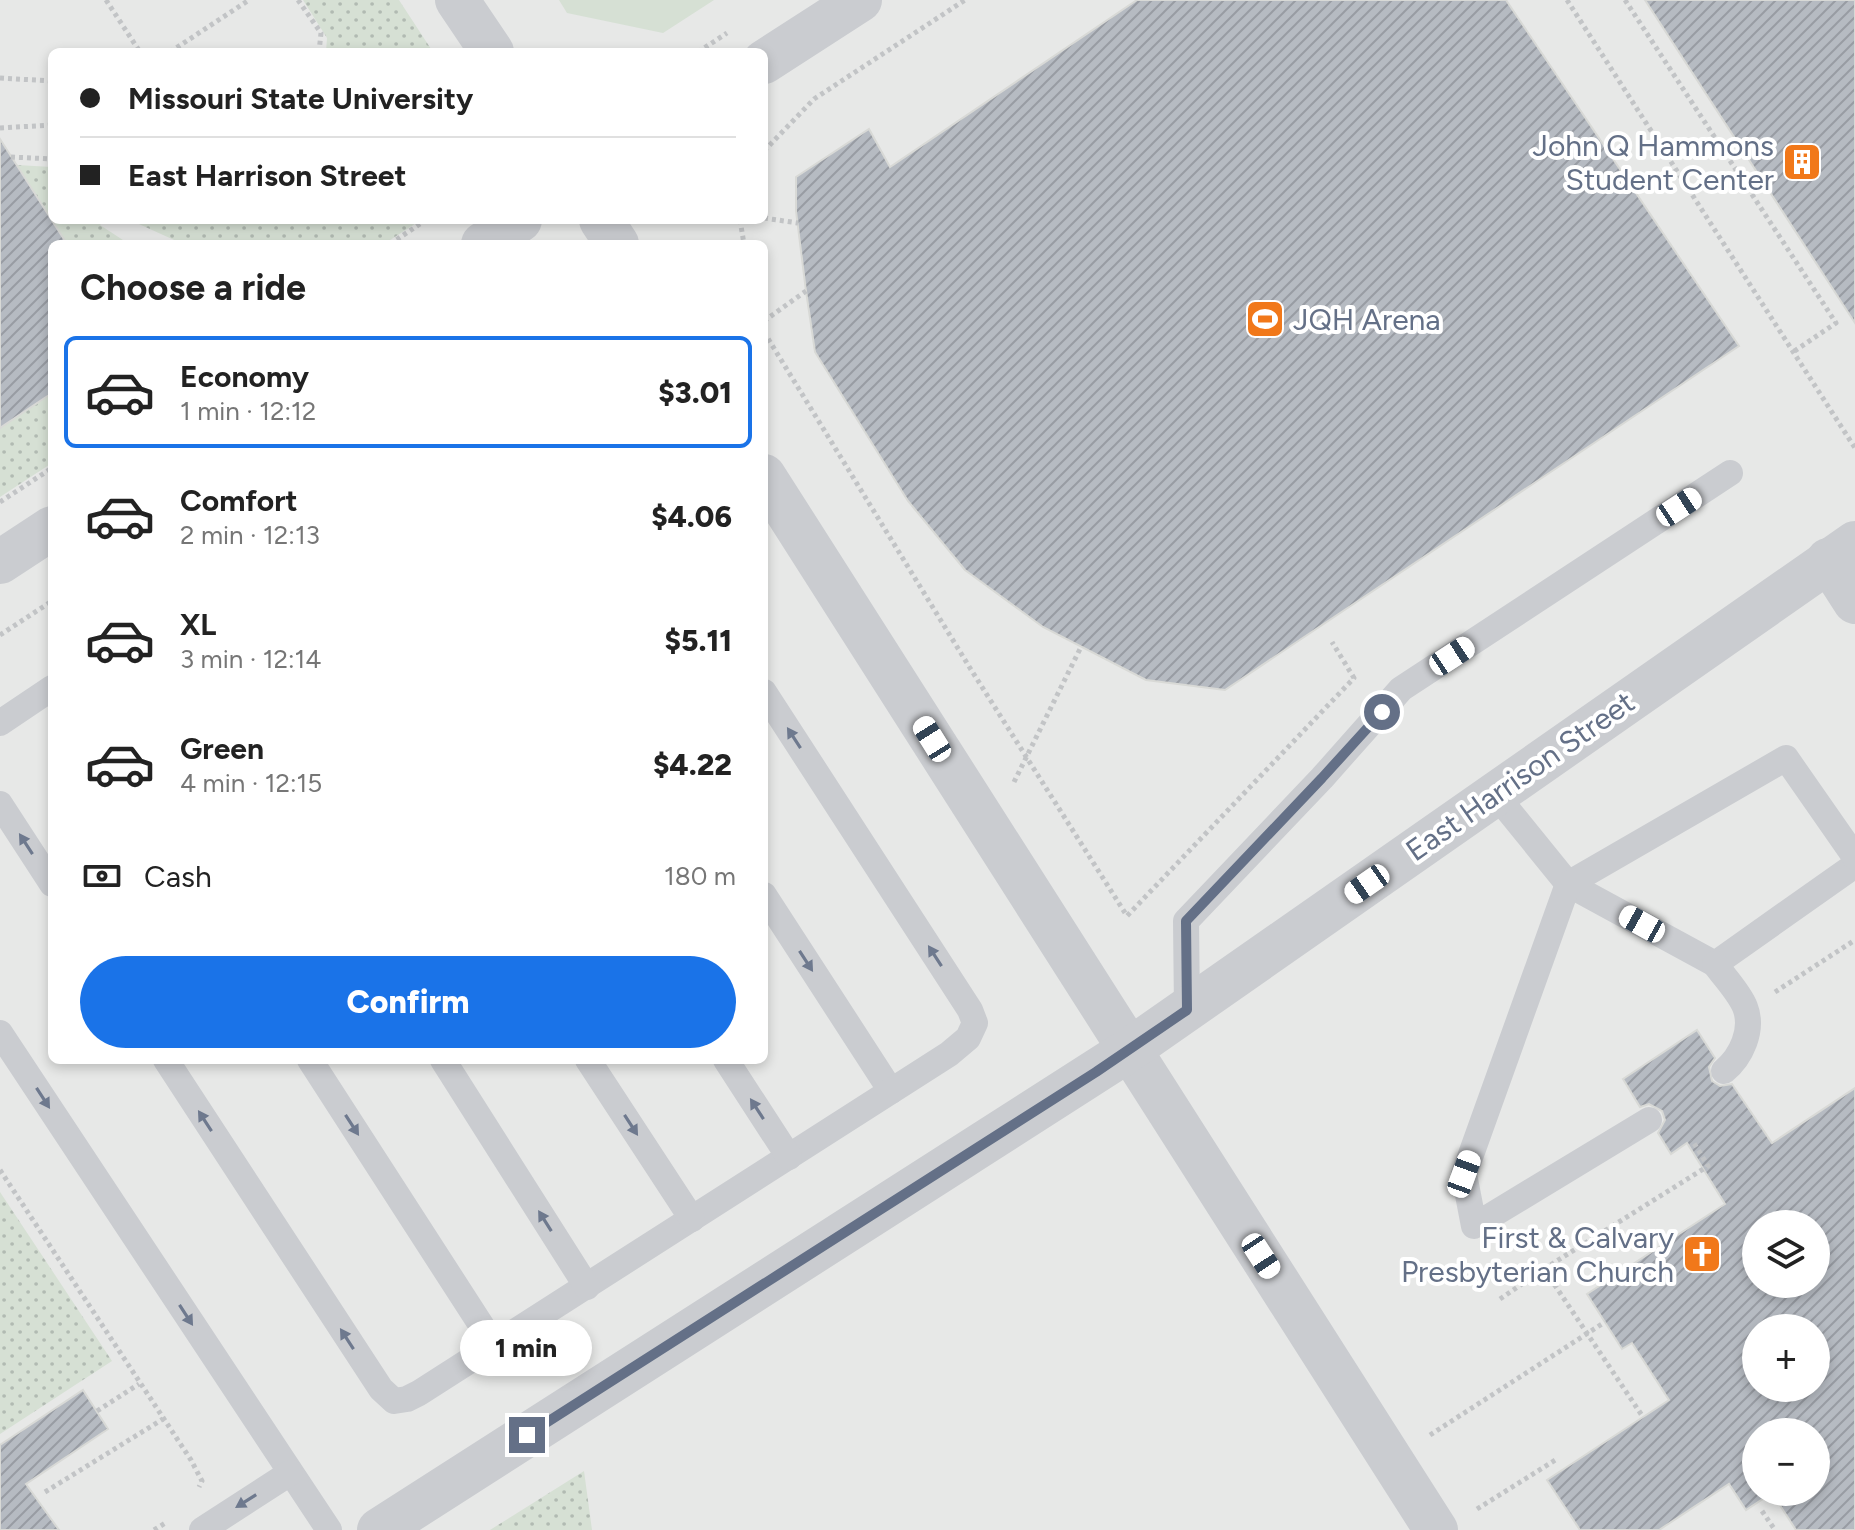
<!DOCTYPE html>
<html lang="en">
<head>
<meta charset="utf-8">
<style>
  :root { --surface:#fff; --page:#f2f2f2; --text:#222; --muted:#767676; --line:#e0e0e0; --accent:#1a73e8 }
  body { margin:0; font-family:Figtree,sans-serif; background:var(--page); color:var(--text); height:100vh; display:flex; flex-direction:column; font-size:30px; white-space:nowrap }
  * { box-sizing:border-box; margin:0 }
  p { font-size:26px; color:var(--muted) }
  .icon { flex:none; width:44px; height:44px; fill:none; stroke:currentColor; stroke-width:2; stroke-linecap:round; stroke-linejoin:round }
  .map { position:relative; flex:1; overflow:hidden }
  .drawer { position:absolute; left:48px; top:240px; width:720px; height:824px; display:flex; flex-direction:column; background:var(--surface); border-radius:12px; box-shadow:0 4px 12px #0003 }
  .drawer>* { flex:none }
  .hud { position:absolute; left:48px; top:48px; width:720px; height:176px; border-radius:12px; box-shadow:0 4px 12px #0003; display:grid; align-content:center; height:176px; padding:0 32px; background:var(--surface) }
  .buttons { position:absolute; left:1742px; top:1210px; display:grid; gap:16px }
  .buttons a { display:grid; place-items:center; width:88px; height:88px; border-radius:50%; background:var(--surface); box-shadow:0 4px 12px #0003; font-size:40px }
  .end { position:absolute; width:36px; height:36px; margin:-18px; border:10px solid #647087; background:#fff; box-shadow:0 0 0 4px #fff }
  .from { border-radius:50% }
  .bubble { position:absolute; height:56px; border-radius:28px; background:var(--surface); box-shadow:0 4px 12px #0003; font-size:26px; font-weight:800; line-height:56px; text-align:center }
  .car { position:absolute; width:24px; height:48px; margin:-24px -12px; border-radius:10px; box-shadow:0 0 6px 2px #0007; background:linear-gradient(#fff 24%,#345 0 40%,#fff 0 76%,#345 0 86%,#fff 0) }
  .hud b { display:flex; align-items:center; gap:28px; height:76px; font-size:30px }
  .hud b+b { border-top:2px solid var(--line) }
  .hud i { width:20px; height:20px; background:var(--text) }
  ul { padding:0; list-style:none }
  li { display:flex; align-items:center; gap:24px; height:112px; margin:0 16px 12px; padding:0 16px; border:4px solid transparent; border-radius:12px }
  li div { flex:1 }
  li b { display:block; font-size:30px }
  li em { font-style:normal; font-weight:800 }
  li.current { border-color:var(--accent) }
  li>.icon { width:72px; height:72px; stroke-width:1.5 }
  h2 { padding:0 32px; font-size:36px; line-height:96px }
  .pay { display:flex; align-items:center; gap:20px; height:88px; padding:0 32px; font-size:30px }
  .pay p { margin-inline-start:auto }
  .button { display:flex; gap:16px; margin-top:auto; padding:16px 32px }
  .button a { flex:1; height:92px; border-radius:48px; background:var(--accent); color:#fff; font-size:32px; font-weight:800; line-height:92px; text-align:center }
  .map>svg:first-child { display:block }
  .built { fill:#e7e8e7; fill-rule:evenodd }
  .green { fill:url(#green-dots) }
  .pitch { fill:#d6e0d4 }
  .building { fill:url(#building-hatch); stroke:#d8d9d6; stroke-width:2; fill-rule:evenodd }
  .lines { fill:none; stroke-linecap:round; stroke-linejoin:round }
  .path { stroke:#c2c4c6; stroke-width:5; stroke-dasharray:4 4; stroke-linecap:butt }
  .service { stroke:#caccd0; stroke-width:26 }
  .minor { stroke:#caccd0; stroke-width:44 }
  .oneway { fill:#6e798e }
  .route { stroke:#647087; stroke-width:10 }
  .labels { text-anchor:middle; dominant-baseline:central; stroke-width:8; stroke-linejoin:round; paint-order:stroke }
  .poi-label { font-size:30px; fill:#647087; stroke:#fff; text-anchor:end }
  .street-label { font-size:30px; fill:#647087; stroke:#fff }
</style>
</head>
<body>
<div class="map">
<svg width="1855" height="1530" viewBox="0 0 1855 1530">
  <defs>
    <pattern id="green-dots" width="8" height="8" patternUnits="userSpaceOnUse" patternTransform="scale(2)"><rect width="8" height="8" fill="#d6e0d4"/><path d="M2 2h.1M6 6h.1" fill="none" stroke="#b1bab2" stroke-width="1.8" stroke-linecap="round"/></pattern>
    <pattern id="building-hatch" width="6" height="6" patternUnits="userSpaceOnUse" patternTransform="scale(2)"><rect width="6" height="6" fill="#b6bbc2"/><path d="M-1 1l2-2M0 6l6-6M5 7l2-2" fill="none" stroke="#989ca3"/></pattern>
  </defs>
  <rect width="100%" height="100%" fill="#f7f7f4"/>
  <path class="built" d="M0,0H1855V1530H0ZM52,52H764V220H52ZM52,244H764V1060H52ZM1756,1224H1816V1284H1756ZM1756,1328H1816V1388H1756ZM1756,1432H1816V1492H1756Z"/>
  <g class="green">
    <polygon points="303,0 399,0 433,52 326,52 327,38"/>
    <polygon points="17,165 52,167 52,220"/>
    <polygon points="52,220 104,220 100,225 129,244 67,244"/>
    <polygon points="130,220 421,220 384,244 183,244"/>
    <polygon points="52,393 52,463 0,497 0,428"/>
    <polygon points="0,1192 112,1361 0,1434"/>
    <polygon points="584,1471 592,1530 490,1530"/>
  </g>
  <polygon class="pitch" points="559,0 714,0 663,33 567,13"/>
  <g class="building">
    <polygon points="1137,0 1506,0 1739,346 1225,690 1146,680 1043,627 965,570 908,501 815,352 806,291 796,211 796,177 869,129 890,167"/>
    <polygon points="1645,0 1855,0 1855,323"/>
    <polygon points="0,139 67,244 52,244 52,393 0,428"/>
    <path d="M1697,1030L1715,1058L1709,1067L1712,1081L1720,1086L1732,1084L1772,1143L1855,1088V1530H1796L1772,1493L1746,1510L1729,1484L1659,1530H1580L1547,1480L1669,1400L1632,1343L1622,1349L1587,1294L1725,1204L1687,1143L1671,1154L1658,1133L1665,1120L1662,1111L1649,1104L1640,1107L1623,1079ZM1756,1224H1816V1284H1756ZM1756,1328H1816V1388H1756ZM1756,1432H1816V1492H1756Z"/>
    <polygon points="83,1390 108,1429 26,1484 59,1530 0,1530 0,1445"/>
  </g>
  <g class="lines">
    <g class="path">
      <polyline points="106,0 140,52"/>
      <polyline points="298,0 321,33 319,52"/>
      <polyline points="1567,0 1855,448"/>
      <polyline points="1625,0 1836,323 1793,352"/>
      <polyline points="620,50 622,52"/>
      <polyline points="170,52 249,0"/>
      <polyline points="698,52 727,33"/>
      <polyline points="0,78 52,81"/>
      <polyline points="0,128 52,125"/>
      <polyline points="764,151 814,99 965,0"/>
      <polyline points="11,157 52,159"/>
      <polyline points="764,218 798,223"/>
      <polyline points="740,220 744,244"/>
      <polyline points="390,244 426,220"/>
      <polyline points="764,321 806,291"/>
      <polyline points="764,332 970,668 1127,916 1354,678 1332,642"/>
      <polyline points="0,502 52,468"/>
      <polyline points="0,635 52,601"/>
      <polyline points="1014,782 1081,647"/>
      <polyline points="1775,992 1855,940"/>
      <polyline points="0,1170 191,1460 202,1481 199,1487"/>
      <polyline points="1544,1269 1708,1166 1692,1140"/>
      <polyline points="1500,1299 1544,1269 1643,1417"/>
      <polyline points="97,1411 139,1384"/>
      <polyline points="1430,1435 1605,1322"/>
      <polyline points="45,1492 163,1419"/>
      <polyline points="1477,1509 1557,1459"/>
      <polyline points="1762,1511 1775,1530"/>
      <polyline points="154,1530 167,1522"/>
    </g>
    <g class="service">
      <polyline points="0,723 52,688"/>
      <polyline points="1495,794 1568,884 1715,964 1855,865"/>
      <polyline points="0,804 52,884"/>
      <polyline points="764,895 891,1091"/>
      <path d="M1715,964C1724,977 1739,992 1745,1007C1754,1030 1741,1057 1724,1071"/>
      <polyline points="1187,1010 1186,921 1322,778 1401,689 1730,473"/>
      <polyline points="0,1033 329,1530"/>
      <polyline points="166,1060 381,1389 394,1401 407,1399 419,1393 949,1054 968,1038 975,1023 970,1010 764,692"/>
      <polyline points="310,1060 494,1345"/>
      <polyline points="443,1060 587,1287"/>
      <polyline points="588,1060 692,1219"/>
      <polyline points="726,1060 789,1157"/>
      <polyline points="1649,1120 1474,1226 1464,1174 1568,884 1786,758 1855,857"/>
      <polyline points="202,1530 290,1473"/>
    </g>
    <g class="minor">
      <polyline points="457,0 492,52"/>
      <polyline points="764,62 860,0"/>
      <polyline points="601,220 617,244"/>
      <polyline points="483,244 520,220"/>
      <polyline points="764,476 1436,1530"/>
      <polyline points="1828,560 1855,602"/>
      <polyline points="0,562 52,528"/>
      <polyline points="379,1530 1129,1050 1855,543"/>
    </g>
  </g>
  <defs><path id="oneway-solid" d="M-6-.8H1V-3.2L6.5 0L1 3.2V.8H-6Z" transform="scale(2)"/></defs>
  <g class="oneway">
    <use href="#oneway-solid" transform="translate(794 738) rotate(-123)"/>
    <use href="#oneway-solid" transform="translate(26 844) rotate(-123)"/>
    <use href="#oneway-solid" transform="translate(935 956) rotate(-123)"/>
    <use href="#oneway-solid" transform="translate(806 961) rotate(57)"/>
    <use href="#oneway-solid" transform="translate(43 1098) rotate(57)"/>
    <use href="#oneway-solid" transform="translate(757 1109) rotate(-123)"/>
    <use href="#oneway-solid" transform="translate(205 1121) rotate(-123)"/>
    <use href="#oneway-solid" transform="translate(352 1125) rotate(57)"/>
    <use href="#oneway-solid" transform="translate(631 1125) rotate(57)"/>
    <use href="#oneway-solid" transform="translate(545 1221) rotate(-122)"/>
    <use href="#oneway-solid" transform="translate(186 1315) rotate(57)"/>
    <use href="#oneway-solid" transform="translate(347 1339) rotate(-123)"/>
    <use href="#oneway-solid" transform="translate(246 1501) rotate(148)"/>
  </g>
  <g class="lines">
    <polyline class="route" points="527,1435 1096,1072 1187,1010 1186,921 1322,778 1382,712"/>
  </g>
  <defs>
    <g id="building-square" transform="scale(2)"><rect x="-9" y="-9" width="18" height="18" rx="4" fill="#f1781a" stroke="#fff"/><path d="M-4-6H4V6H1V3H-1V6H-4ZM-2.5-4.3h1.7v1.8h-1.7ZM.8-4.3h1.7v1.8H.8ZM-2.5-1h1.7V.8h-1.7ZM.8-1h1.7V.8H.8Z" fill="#fff"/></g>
    <g id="stadium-square" transform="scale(2)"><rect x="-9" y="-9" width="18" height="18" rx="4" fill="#f1781a" stroke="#fff"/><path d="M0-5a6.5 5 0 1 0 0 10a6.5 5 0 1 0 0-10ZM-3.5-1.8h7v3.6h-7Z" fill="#fff"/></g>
    <g id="church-square" transform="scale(2)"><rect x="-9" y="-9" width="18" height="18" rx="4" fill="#f1781a" stroke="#fff"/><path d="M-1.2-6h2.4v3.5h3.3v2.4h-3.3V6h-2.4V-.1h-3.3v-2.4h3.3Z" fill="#fff"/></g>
  </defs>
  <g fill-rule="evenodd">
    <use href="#building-square" x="1802" y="162"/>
    <use href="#stadium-square" x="1265" y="319"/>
    <use href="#church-square" x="1702" y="1254"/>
  </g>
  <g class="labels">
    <g class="poi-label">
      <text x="1774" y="145">John Q Hammons<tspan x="1774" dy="34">Student Center</tspan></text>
      <text x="1293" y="319" text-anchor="start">JQH Arena</text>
      <text x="1674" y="1237">First &amp; Calvary<tspan x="1674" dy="34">Presbyterian Church</tspan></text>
    </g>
    <g class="street-label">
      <text transform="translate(1520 776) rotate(-35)">East Harrison Street</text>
    </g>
  </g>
</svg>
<div class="buttons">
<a><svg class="icon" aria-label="layers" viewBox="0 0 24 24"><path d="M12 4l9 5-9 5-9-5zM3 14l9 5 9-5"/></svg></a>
<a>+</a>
<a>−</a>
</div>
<i class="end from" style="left:1382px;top:712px"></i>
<i class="end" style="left:527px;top:1435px"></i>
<div class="bubble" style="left:460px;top:1320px;width:132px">1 min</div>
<i class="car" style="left:1679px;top:507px;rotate:57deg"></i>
<i class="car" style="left:1452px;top:656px;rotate:57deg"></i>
<i class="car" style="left:932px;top:739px;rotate:328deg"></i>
<i class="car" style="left:1367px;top:884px;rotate:235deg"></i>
<i class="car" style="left:1642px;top:924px;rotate:299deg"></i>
<i class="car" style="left:1464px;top:1174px;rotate:20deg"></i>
<i class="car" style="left:1261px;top:1256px;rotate:147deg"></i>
<div class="hud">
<b><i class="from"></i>Missouri State University</b>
<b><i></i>East Harrison Street</b>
</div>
<section class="drawer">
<h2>Choose a ride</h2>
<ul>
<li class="current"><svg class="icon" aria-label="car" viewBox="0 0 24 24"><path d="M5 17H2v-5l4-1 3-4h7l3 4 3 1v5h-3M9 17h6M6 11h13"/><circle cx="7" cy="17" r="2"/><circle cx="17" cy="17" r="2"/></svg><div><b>Economy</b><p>1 min · 12:12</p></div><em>$3.01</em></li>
<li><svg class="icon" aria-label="car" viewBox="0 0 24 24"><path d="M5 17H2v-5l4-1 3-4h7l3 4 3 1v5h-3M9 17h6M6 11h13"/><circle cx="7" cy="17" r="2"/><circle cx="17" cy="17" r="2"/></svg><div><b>Comfort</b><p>2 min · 12:13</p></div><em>$4.06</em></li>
<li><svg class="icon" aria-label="car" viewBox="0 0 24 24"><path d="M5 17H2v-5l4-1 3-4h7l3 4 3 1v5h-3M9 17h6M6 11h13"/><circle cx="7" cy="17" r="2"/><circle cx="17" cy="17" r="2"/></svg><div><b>XL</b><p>3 min · 12:14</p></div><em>$5.11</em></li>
<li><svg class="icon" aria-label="car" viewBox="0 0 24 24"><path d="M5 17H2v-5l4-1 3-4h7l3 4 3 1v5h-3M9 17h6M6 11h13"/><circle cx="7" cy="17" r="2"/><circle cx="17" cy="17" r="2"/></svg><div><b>Green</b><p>4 min · 12:15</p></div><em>$4.22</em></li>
</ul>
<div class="pay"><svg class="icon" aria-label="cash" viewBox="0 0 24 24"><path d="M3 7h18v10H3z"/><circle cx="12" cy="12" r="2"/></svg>Cash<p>180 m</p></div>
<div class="button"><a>Confirm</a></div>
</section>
</div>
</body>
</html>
